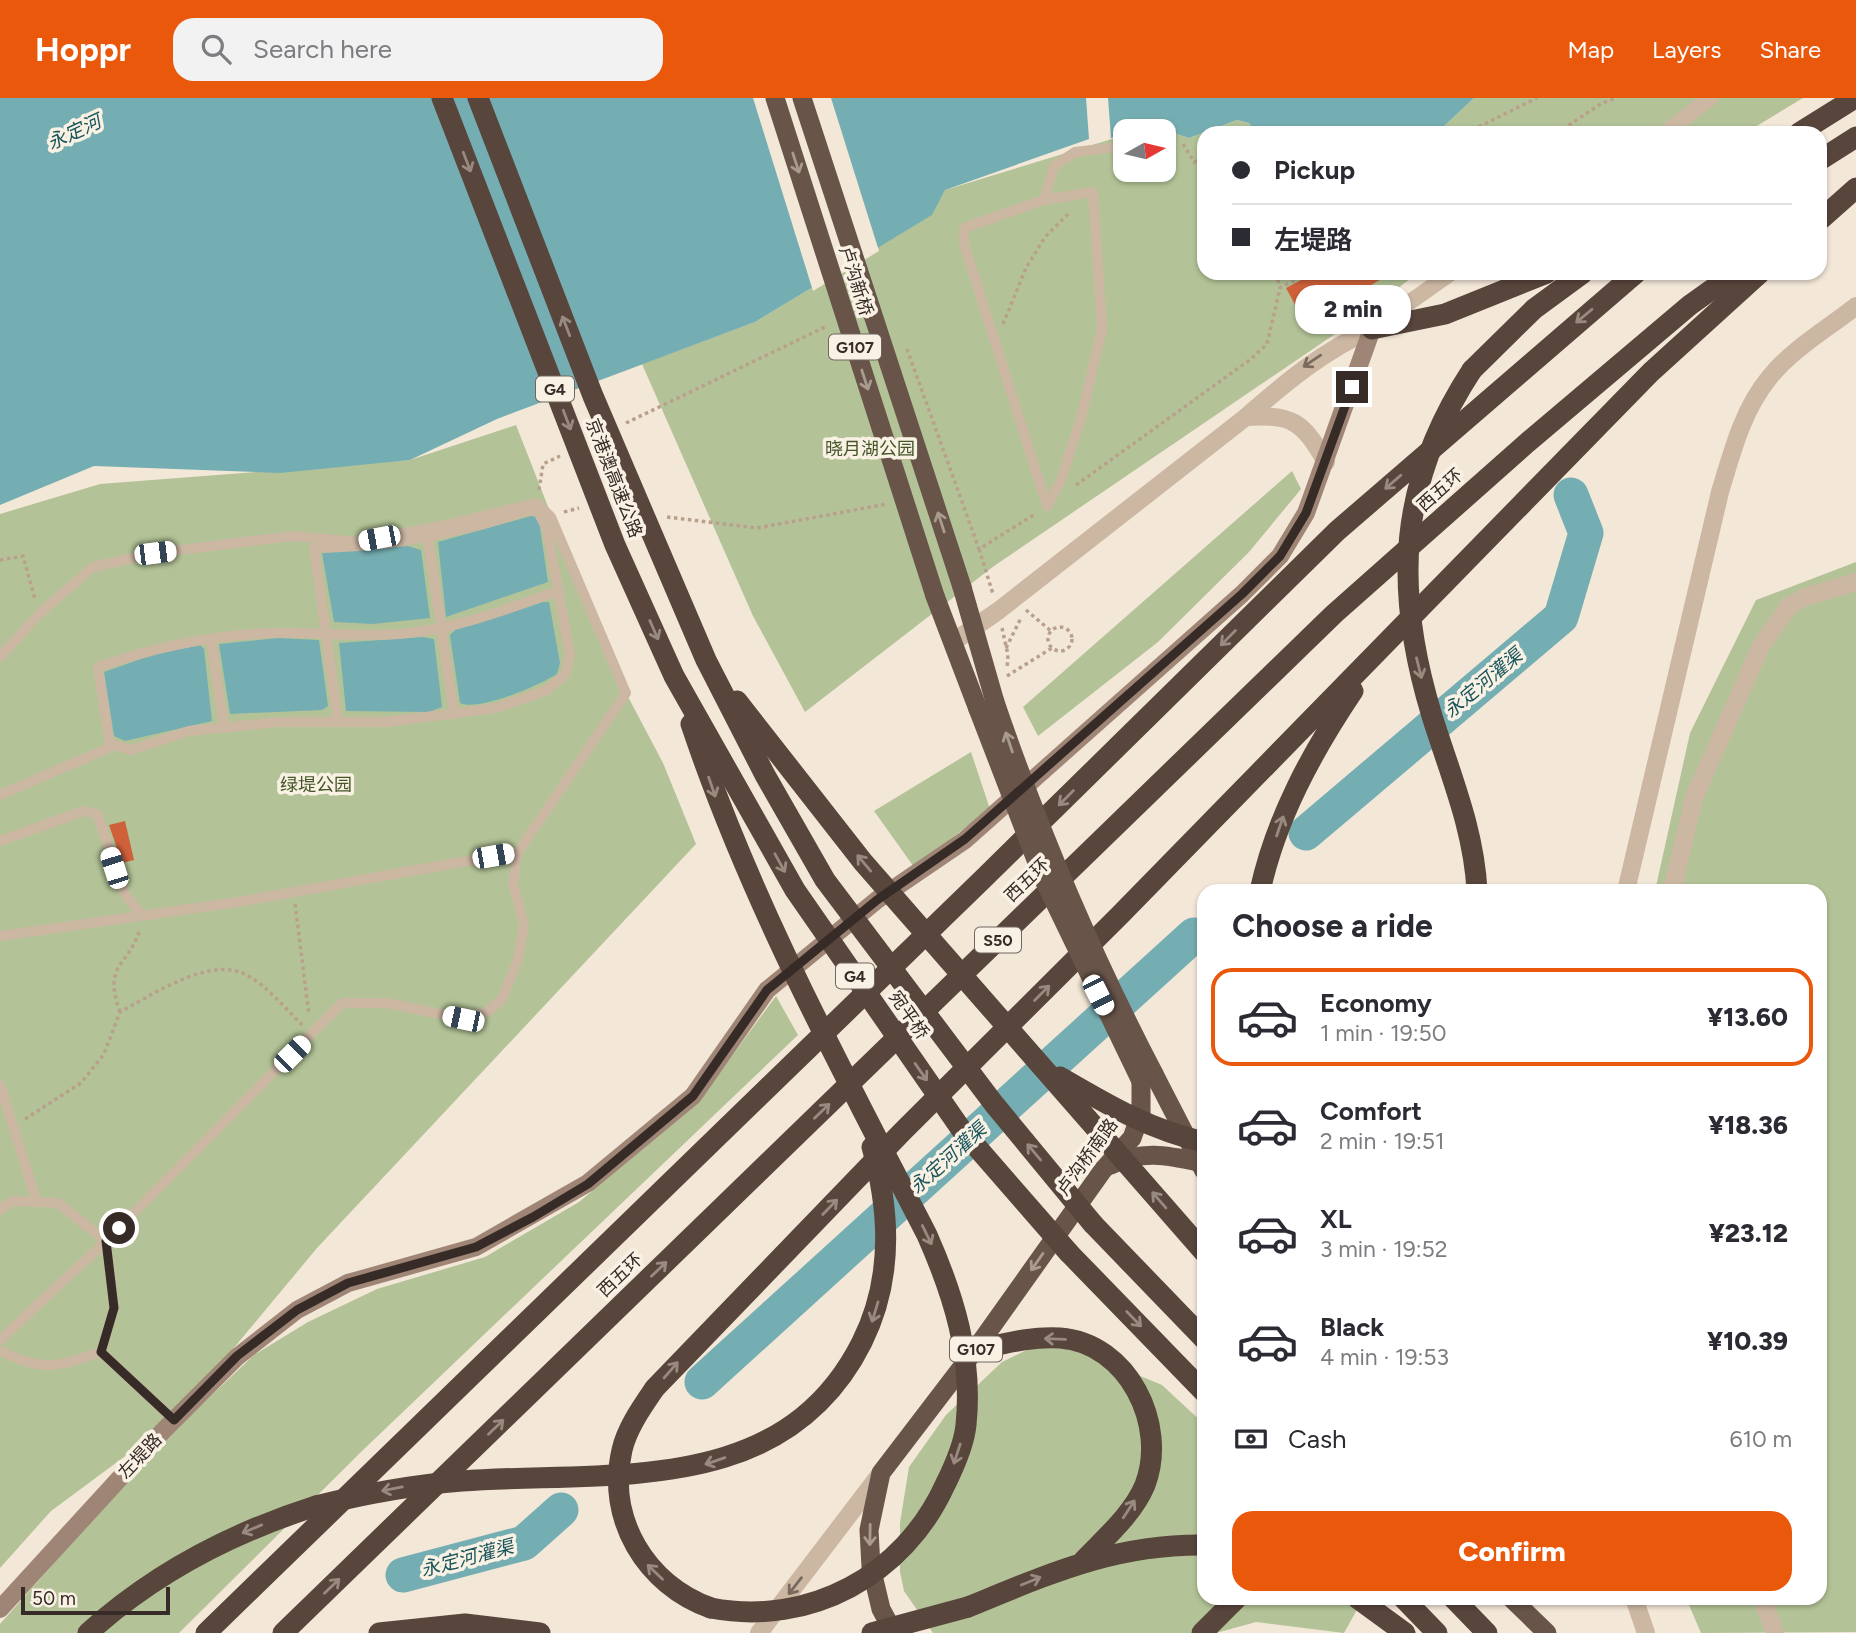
<!DOCTYPE html>
<html lang="en">
<head>
<meta charset="utf-8">
<style>
  :root { --surface:#fff; --page:#f2f2f3; --text:#2b2b33; --muted:#7c7c81; --line:#e1e1e2; --accent:#ea580c }
  body { margin:0; font-family:Figtree,"Noto Sans SC",sans-serif; background:var(--page); color:var(--text); height:100vh; display:flex; flex-direction:column; font-size:26px; white-space:nowrap }
  * { box-sizing:border-box; margin:0 }
  p { font-size:23px; color:var(--muted) }
  .icon { flex:none; width:38px; height:38px; fill:none; stroke:currentColor; stroke-width:2; stroke-linecap:round; stroke-linejoin:round }
  .map { position:relative; flex:1; overflow:hidden }
  .details { position:absolute; left:1197px; top:786px; width:630px; height:721px; display:flex; flex-direction:column; background:var(--surface); border-radius:21px; box-shadow:0 2px 5px #0004 }
  .details>* { flex:none }
  .banner { position:absolute; left:1197px; top:28px; width:630px; height:154px; border-radius:21px; box-shadow:0 2px 5px #0004; display:grid; align-content:center; height:154px; padding:0 35px; background:var(--surface) }
  .needle { width:46px; rotate:82deg }
  .buttons { position:absolute; left:1113px; top:21px; display:grid; gap:14px }
  .buttons a { display:grid; place-items:center; width:63px; height:63px; border-radius:14px; background:var(--surface); box-shadow:0 2px 5px #0004; font-size:35px }
  .scale { position:absolute; left:21px; bottom:18px; width:149px; box-sizing:border-box; padding-left:7px; border:4px solid #362b26; border-top:0; font-size:19px; line-height:24px; white-space:nowrap; color:#362b26; -webkit-text-stroke:5px #faf1e5; paint-order:stroke }
  .end { position:absolute; width:32px; height:32px; margin:-16px; border:9px solid #362b26; background:#fff; box-shadow:0 0 0 4px #fff }
  .from { border-radius:50% }
  .bubble { position:absolute; height:49px; border-radius:21px; background:var(--surface); box-shadow:0 2px 5px #0004; font-size:23px; font-weight:800; line-height:49px; text-align:center }
  .car { position:absolute; width:21px; height:42px; margin:-21px -10px; border-radius:9px; box-shadow:0 0 5px 2px #0007; background:linear-gradient(#fff 24%,#345 0 40%,#fff 0 76%,#345 0 86%,#fff 0) }
  .banner b { display:flex; align-items:center; gap:24px; height:66px; font-size:26px }
  .banner b+b { border-top:2px solid var(--line) }
  .banner i { width:18px; height:18px; background:var(--text) }
  ul { padding:0; list-style:none }
  li { display:flex; align-items:center; gap:21px; height:98px; margin:0 14px 10px; padding:0 21px; border:4px solid transparent; border-radius:21px }
  li div { flex:1 }
  li b { display:block; font-size:26px }
  li em { font-style:normal; font-weight:800 }
  li.current { border-color:var(--accent) }
  li>.icon { width:63px; height:63px; stroke-width:1.5 }
  h2 { padding:0 35px; font-size:32px; line-height:84px }
  .pay { display:flex; align-items:center; gap:18px; height:77px; padding:0 35px; font-size:26px }
  .pay p { margin-inline-start:auto }
  .action { display:flex; gap:14px; margin-top:auto; padding:14px 35px }
  .action a { flex:1; height:80px; border-radius:21px; background:var(--accent); color:#fff; font-size:28px; font-weight:800; line-height:80px; text-align:center }
  header { display:flex; align-items:center; gap:42px; box-sizing:border-box; height:98px; padding:0 35px; background:var(--accent); color:#fff }
  header strong { font-size:33px }
  nav { display:flex; gap:38px; margin-inline-start:auto; font-size:24px }
  .search { width:490px; height:63px; background:var(--page); display:flex; align-items:center; gap:18px; box-sizing:border-box; padding:0 24px; border-radius:21px; color:var(--muted); font-size:26px }
  .map>svg:first-child { display:block }
  .green { fill:#b3c397 }
  .water { fill:#75aeb2 }
  .pier { fill:#f3e7d8 }
  .lines { fill:none; stroke-linecap:round; stroke-linejoin:round }
  .river { stroke:#75aeb2; stroke-width:35 }
  .building { fill:#cf613a }
  .path { stroke:#b8a08d; stroke-width:3.5; stroke-dasharray:3.5 3.5; stroke-linecap:butt }
  .service { stroke:#ccb7a3; stroke-width:10 }
  .pedestrian { stroke:#ccb7a3; stroke-width:16 }
  .minor { stroke:#ccb7a3; stroke-width:18 }
  .tertiary { stroke:#ccb7a3; stroke-width:18 }
  .secondary { stroke:#9f8575; stroke-width:18 }
  .trunk { stroke:#685449; stroke-width:19 }
  .motorway { stroke:#58453c; stroke-width:21 }
  .trunk-bridge { stroke:#685449; stroke-width:19 }
  .motorway-bridge { stroke:#58453c; stroke-width:21 }
  .oneway { stroke:#998a80 }
  .oneway2 { stroke:#aa9b8f }
  .oneway3 { stroke:#7a6a5e }
  .route { stroke:#362b26; stroke-width:9 }
  .labels { text-anchor:middle; dominant-baseline:central; stroke-width:7; stroke-linejoin:round; paint-order:stroke }
  .shield { fill:#faf1e5; stroke:#71665f; stroke-width:2 }
  .shield-label { font-size:16px; font-weight:bold; fill:#362b26 }
  .street-label { font-size:18px; fill:#362b26; stroke:#faf1e5 }
  .park-label { font-size:18px; fill:#445628; stroke:#faf1e5 }
  .water-label { font-size:19px; font-style:italic; fill:#19555a; stroke:#faf1e5 }
</style>
</head>
<body>
<header>
<strong>Hoppr</strong>
<div class="search"><svg class="icon" aria-label="search" viewBox="0 0 24 24"><circle cx="10" cy="10" r="6"/><path d="M15 15l6 6"/></svg>Search here</div>
<nav><a>Map</a><a>Layers</a><a>Share</a></nav>
</header>
<div class="map">
<svg width="1856" height="1535" viewBox="0 0 1856 1535">
  <rect width="100%" height="100%" fill="#f3e7d8"/>
  <g class="green">
    <polygon points="1474,0 1803,0 1745,35 1442,35 1441,31"/>
    <polygon points="1237,22 1249,25 1256,35 1204,35 1204,175 1418,175 1357,221 994,468 805,614 753,518 642,266 755,224 931,117 945,92 1125,37 1125,72 1164,72 1164,33 1143,33 1159,30 1189,40"/>
    <polygon points="516,327 607,559 663,665 696,746 317,1150 174,1322 51,1413 0,1470 0,416 100,386 410,362"/>
    <polygon points="1292,373 1301,391 1249,454 1158,544 1038,638 1023,609"/>
    <polygon points="1856,464 1856,1534 1701,1535 1686,1500 1820,1500 1820,793 1655,793 1690,635 1756,502"/>
    <polygon points="971,654 990,711 914,769 874,713"/>
    <polygon points="776,898 798,937 362,1353 179,1535 0,1535 0,1526 157,1349 254,1257 308,1224 377,1191 485,1159 579,1104 696,1007"/>
    <polygon points="1033,1249 1075,1251 1162,1287 1204,1326 1204,1500 1358,1500 1359,1508 1344,1535 1256,1524 1216,1535 933,1535 904,1493 900,1474 900,1425 909,1369 946,1317 1002,1264"/>
  </g>
  <g class="water">
    <polygon points="0,0 1086,0 1089,41 945,92 932,117 755,224 497,321 410,362 280,375 94,368 0,407"/>
    <polygon points="1108,0 1474,0 1441,31 1442,35 1256,35 1249,25 1237,22 1189,40 1159,30 1125,33 1125,37 1111,40"/>
    <polygon points="538,416 548,484 446,519 438,444"/>
    <polygon points="408,448 421,452 430,520 373,526 334,524 322,455"/>
    <path d="M543,504H549L560,565L557,576C540,587 478,614 460,605L450,537L455,532Z"/>
    <polygon points="422,539 434,541 442,609 429,614 346,613 339,545"/>
    <polygon points="278,540 319,542 328,608 322,612 230,616 219,546"/>
    <polygon points="200,547 204,551 212,623 125,643 114,638 104,574 155,556"/>
  </g>
  <polygon class="pier" points="753,0 831,0 879,153 813,193"/>
  <g class="lines">
    <g class="river">
      <polyline points="1306,735 1561,519 1586,435 1571,397"/>
      <polyline points="702,1284 1194,837"/>
      <polyline points="403,1477 524,1445 561,1412"/>
    </g>
  </g>
  <g class="building">
    <polygon points="1314,175 1392,175 1305,225 1286,190"/>
    <polygon points="125,723 134,762 122,765 109,727"/>
  </g>
  <g class="lines">
    <g class="path">
      <polyline points="1466,35 1537,0"/>
      <polyline points="1557,35 1602,5 1617,0"/>
      <polyline points="1183,46 1194,64 1204,62"/>
      <polyline points="1276,175 1280,190"/>
      <polyline points="1003,226 1026,170 1045,139 1070,114"/>
      <polyline points="907,251 979,451 1035,416"/>
      <polyline points="626,325 827,228"/>
      <polyline points="1076,387 1251,261 1267,246 1280,190 1308,175"/>
      <polyline points="539,392 543,366 560,358"/>
      <polyline points="564,414 579,410"/>
      <polyline points="667,419 757,430 887,406"/>
      <polyline points="979,451 993,496"/>
      <polyline points="0,462 23,458 35,501"/>
      <polyline points="1026,512 1051,533"/>
      <circle cx="1060" cy="541" r="12"/>
      <polyline points="1002,530 1008,557 1007,571"/>
      <polyline points="1006,550 1021,520"/>
      <polyline points="1007,578 1052,550"/>
      <polyline points="295,806 309,917"/>
      <path d="M120,914C103,866 126,871 139,834"/>
      <path d="M25,1021L81,985L104,956L120,914C150,898 201,864 236,873C259,878 286,911 302,927"/>
    </g>
    <g class="service">
      <polyline points="1164,39 1171,38"/>
      <polyline points="1044,102 1093,94 1102,231 1081,320 1061,382 1047,408"/>
      <polyline points="1047,408 964,146 964,130 1044,102 1054,68 1075,54 1125,48"/>
      <polyline points="428,441 454,616"/>
      <polyline points="211,541 224,629"/>
      <polyline points="0,559 39,516 93,469 155,455 292,438 358,444 441,428 537,405 551,419 626,595 518,754 238,804 0,838"/>
      <path d="M110,649L98,569C156,549 215,536 276,535C317,534 358,539 399,536C454,532 507,511 558,493"/>
      <path d="M0,697L116,647L131,652L189,633L280,624H386L496,610L545,593L565,577L570,557L547,431L538,414L529,412C458,436 389,449 314,450L338,623"/>
      <polyline points="0,743 84,713 97,716 125,796 141,817"/>
      <polyline points="0,987 37,1104"/>
      <polyline points="0,1112 12,1103 58,1105 106,1143 114,1210 101,1254"/>
      <polyline points="0,1242 106,1143 342,905 387,905 463,921 487,914 502,901 518,861 524,826 513,785 518,754"/>
      <path d="M0,1253C45,1274 55,1269 101,1254"/>
      <polyline points="101,1254 174,1322"/>
    </g>
    <g class="pedestrian">
      <polyline points="1665,35 1710,0"/>
      <polyline points="1376,228 1451,175"/>
    </g>
    <g class="minor">
      <polyline points="1672,793 1694,700 1761,548 1789,508 1805,499 1856,484"/>
      <polyline points="1762,1500 1775,1535"/>
    </g>
    <g class="tertiary">
      <path d="M1326,364C1303,324 1293,316 1246,319C1286,284 1323,253 1372,231"/>
      <polyline points="953,544 998,513 1246,319"/>
      <path d="M1626,793L1720,394C1732,355 1742,313 1769,280C1792,251 1827,231 1856,208"/>
      <polyline points="1634,1500 1646,1535"/>
      <polyline points="759,1535 881,1375"/>
    </g>
    <polyline class="secondary" points="0,1511 163,1333 237,1259 297,1212 348,1185 476,1149 588,1085 693,998 767,892 877,802 965,742 1242,496 1280,458 1306,415 1372,231"/>
    <g class="trunk">
      <polyline points="962,489 995,604"/>
      <polyline points="935,498 978,611"/>
      <polyline points="1154,976 1204,1073"/>
      <path d="M1111,1067C1141,1052 1167,1057 1198,1064"/>
      <polyline points="1511,1500 1547,1535"/>
      <polyline points="894,1535 881,1511 871,1469 869,1432 881,1375 975,1252 1103,1072 1132,1040 1141,1015 1141,983"/>
    </g>
    <g class="motorway">
      <polyline points="1799,35 1855,0"/>
      <polyline points="1820,62 1856,39"/>
      <polyline points="1820,122 1856,90"/>
      <polyline points="1372,231 1445,216 1547,175"/>
      <polyline points="1472,272 1534,211 1583,175"/>
      <path d="M1260,793C1276,720 1312,654 1353,593"/>
      <polyline points="1093,1126 1204,1241"/>
      <polyline points="1069,1155 1204,1294"/>
      <path d="M975,1252C1003,1246 1032,1238 1060,1240C1128,1245 1168,1327 1145,1387C1133,1416 1105,1440 1084,1462"/>
      <polyline points="1357,1500 1405,1535"/>
      <polyline points="1403,1500 1437,1535"/>
      <polyline points="1453,1500 1487,1535"/>
      <path d="M968,1509C1049,1476 1114,1446 1204,1447"/>
      <path d="M711,1510C646,1487 606,1421 622,1352C627,1330 642,1309 655,1290L902,1034L1120,817L1651,274L1760,175"/>
      <path d="M88,1535C154,1475 231,1435 316,1408"/>
      <polyline points="206,1535 985,779 1337,433 1636,175"/>
      <polyline points="283,1535 1334,516 1528,344 1690,207 1735,175"/>
      <polyline points="379,1535 465,1526 540,1535"/>
      <polyline points="1202,1535 1237,1500"/>
    </g>
    <g class="trunk-bridge">
      <polyline points="775,0 935,498"/>
      <polyline points="802,0 962,489"/>
      <path d="M995,604C1039,733 1091,855 1154,976"/>
      <polyline points="978,611 1043,780 1141,983"/>
    </g>
    <g class="motorway-bridge">
      <polyline points="442,0 615,447 674,578 795,792 961,1031 1069,1155"/>
      <polyline points="478,0 593,298 706,562 765,677 825,782 994,1006 1093,1126"/>
      <path d="M1472,272C1398,385 1393,490 1432,618C1450,676 1474,731 1477,793"/>
      <polyline points="737,603 863,764 1204,1154"/>
      <path d="M691,626C751,805 841,970 927,1137C954,1198 973,1259 966,1327C964,1347 954,1369 945,1387C904,1477 810,1529 711,1510"/>
      <path d="M1060,979C1108,1007 1150,1032 1204,1044"/>
      <path d="M316,1408C364,1396 412,1387 462,1383C606,1372 783,1402 862,1244C893,1182 891,1116 872,1049"/>
      <polyline points="872,1535 968,1509"/>
    </g>
  </g>
  <defs><path id="oneway-shaft" d="M-6 0H5M1.5-3L5.5 0L1.5 3" fill="none" stroke-width="1.6" stroke-linecap="round" stroke-linejoin="round" transform="scale(1.75)"/></defs>
  <g class="oneway">
    <use href="#oneway-shaft" transform="translate(467 64) rotate(69)"/>
    <use href="#oneway-shaft" transform="translate(1584 218) rotate(140)"/>
    <use href="#oneway-shaft" transform="translate(566 228) rotate(-111)"/>
    <use href="#oneway-shaft" transform="translate(567 322) rotate(69)"/>
    <use href="#oneway-shaft" transform="translate(1393 384) rotate(139)"/>
    <use href="#oneway-shaft" transform="translate(654 532) rotate(66)"/>
    <use href="#oneway-shaft" transform="translate(1228 540) rotate(135)"/>
    <use href="#oneway-shaft" transform="translate(1419 570) rotate(76)"/>
    <use href="#oneway-shaft" transform="translate(712 689) rotate(71)"/>
    <use href="#oneway-shaft" transform="translate(1066 700) rotate(135)"/>
    <use href="#oneway-shaft" transform="translate(1280 728) rotate(-71)"/>
    <use href="#oneway-shaft" transform="translate(780 765) rotate(61)"/>
    <use href="#oneway-shaft" transform="translate(864 765) rotate(-130)"/>
    <use href="#oneway-shaft" transform="translate(1042 895) rotate(-45)"/>
    <use href="#oneway-shaft" transform="translate(921 974) rotate(55)"/>
    <use href="#oneway-shaft" transform="translate(822 1013) rotate(-44)"/>
    <use href="#oneway-shaft" transform="translate(1034 1054) rotate(-130)"/>
    <use href="#oneway-shaft" transform="translate(1159 1102) rotate(-131)"/>
    <use href="#oneway-shaft" transform="translate(830 1109) rotate(-46)"/>
    <use href="#oneway-shaft" transform="translate(927 1137) rotate(64)"/>
    <use href="#oneway-shaft" transform="translate(659 1171) rotate(-44)"/>
    <use href="#oneway-shaft" transform="translate(875 1214) rotate(107)"/>
    <use href="#oneway-shaft" transform="translate(1134 1221) rotate(46)"/>
    <use href="#oneway-shaft" transform="translate(1055 1241) rotate(-178)"/>
    <use href="#oneway-shaft" transform="translate(671 1272) rotate(-49)"/>
    <use href="#oneway-shaft" transform="translate(496 1329) rotate(-44)"/>
    <use href="#oneway-shaft" transform="translate(957 1356) rotate(108)"/>
    <use href="#oneway-shaft" transform="translate(715 1363) rotate(161)"/>
    <use href="#oneway-shaft" transform="translate(392 1391) rotate(169)"/>
    <use href="#oneway-shaft" transform="translate(1129 1411) rotate(-57)"/>
    <use href="#oneway-shaft" transform="translate(252 1431) rotate(157)"/>
    <use href="#oneway-shaft" transform="translate(655 1474) rotate(-136)"/>
    <use href="#oneway-shaft" transform="translate(1031 1483) rotate(-22)"/>
    <use href="#oneway-shaft" transform="translate(332 1488) rotate(-44)"/>
  </g>
  <g class="oneway2">
    <use href="#oneway-shaft" transform="translate(796 65) rotate(72)"/>
    <use href="#oneway-shaft" transform="translate(865 282) rotate(72)"/>
    <use href="#oneway-shaft" transform="translate(941 424) rotate(-108)"/>
    <use href="#oneway-shaft" transform="translate(1009 644) rotate(-109)"/>
    <use href="#oneway-shaft" transform="translate(1037 1164) rotate(125)"/>
    <use href="#oneway-shaft" transform="translate(870 1437) rotate(91)"/>
  </g>
  <g class="oneway3">
    <use href="#oneway-shaft" transform="translate(1312 263) rotate(146)"/>
    <use href="#oneway-shaft" transform="translate(795 1488) rotate(128)"/>
  </g>
  <g class="lines">
    <polyline class="route" points="119,1130 106,1143 114,1210 101,1254 174,1322 237,1258 297,1212 348,1185 476,1149 533,1119 588,1086 693,998 767,892 877,802 965,741 1242,496 1280,458 1306,415 1352,289"/>
  </g>
  <g class="labels">
    <g class="shield">
      <rect x="829" y="236.5" width="52" height="25" rx="5"/>
      <rect x="536" y="278.5" width="38" height="25" rx="5"/>
      <rect x="975" y="829.5" width="46" height="25" rx="5"/>
      <rect x="836" y="865.5" width="38" height="25" rx="5"/>
      <rect x="950" y="1238.5" width="52" height="25" rx="5"/>
    </g>
    <g class="shield-label">
      <text x="855" y="249">G107</text>
      <text x="555" y="291">G4</text>
      <text x="998" y="842">S50</text>
      <text x="855" y="878">G4</text>
      <text x="976" y="1251">G107</text>
    </g>
    <g class="street-label">
      <text transform="translate(856 183) rotate(72)">卢沟新桥</text>
      <text transform="translate(614 380) rotate(69)">京港澳高速公路</text>
      <text transform="translate(1440 392) rotate(-42)">西五环</text>
      <text transform="translate(1027 782) rotate(-44)">西五环</text>
      <text transform="translate(909 917) rotate(55)">宛平桥</text>
      <text transform="translate(1087 1059) rotate(-54)">卢沟桥南路</text>
      <text transform="translate(620 1177) rotate(-44)">西五环</text>
      <text transform="translate(140 1358) rotate(-47)">左堤路</text>
    </g>
    <g class="park-label">
      <text x="870" y="351">晓月湖公园</text>
      <text x="316" y="687">绿堤公园</text>
    </g>
    <g class="water-label">
      <text transform="translate(74 34) rotate(-25)">永定河</text>
      <text transform="translate(1483 585) rotate(-40)">永定河灌渠</text>
      <text transform="translate(948 1060) rotate(-42)">永定河灌渠</text>
      <text transform="translate(467 1460) rotate(-15)">永定河灌渠</text>
    </g>
  </g>
</svg>
<div class="buttons">
<a><svg class="needle" viewBox="-14 -14 28 28"><path d="M0-13l5 13h-10z" fill="#e53935"/><path d="M0 13l5-13h-10z" fill="#7c7c81"/></svg></a>
</div>
<div class="scale">50 m</div>
<i class="end from" style="left:119px;top:1130px"></i>
<i class="end" style="left:1352px;top:289px"></i>
<div class="bubble" style="left:1295px;top:187px;width:116px">2 min</div>
<i class="car" style="left:379px;top:440px;rotate:259deg"></i>
<i class="car" style="left:155px;top:455px;rotate:83deg"></i>
<i class="car" style="left:493px;top:758px;rotate:80deg"></i>
<i class="car" style="left:114px;top:770px;rotate:342deg"></i>
<i class="car" style="left:1098px;top:897px;rotate:153deg"></i>
<i class="car" style="left:463px;top:921px;rotate:282deg"></i>
<i class="car" style="left:292px;top:956px;rotate:45deg"></i>
<div class="banner">
<b><i class="from"></i>Pickup</b>
<b><i></i>左堤路</b>
</div>
<section class="details">
<h2>Choose a ride</h2>
<ul>
<li class="current"><svg class="icon" aria-label="car" viewBox="0 0 24 24"><path d="M5 17H2v-5l4-1 3-4h7l3 4 3 1v5h-3M9 17h6M6 11h13"/><circle cx="7" cy="17" r="2"/><circle cx="17" cy="17" r="2"/></svg><div><b>Economy</b><p>1 min · 19:50</p></div><em>¥13.60</em></li>
<li><svg class="icon" aria-label="car" viewBox="0 0 24 24"><path d="M5 17H2v-5l4-1 3-4h7l3 4 3 1v5h-3M9 17h6M6 11h13"/><circle cx="7" cy="17" r="2"/><circle cx="17" cy="17" r="2"/></svg><div><b>Comfort</b><p>2 min · 19:51</p></div><em>¥18.36</em></li>
<li><svg class="icon" aria-label="car" viewBox="0 0 24 24"><path d="M5 17H2v-5l4-1 3-4h7l3 4 3 1v5h-3M9 17h6M6 11h13"/><circle cx="7" cy="17" r="2"/><circle cx="17" cy="17" r="2"/></svg><div><b>XL</b><p>3 min · 19:52</p></div><em>¥23.12</em></li>
<li><svg class="icon" aria-label="car" viewBox="0 0 24 24"><path d="M5 17H2v-5l4-1 3-4h7l3 4 3 1v5h-3M9 17h6M6 11h13"/><circle cx="7" cy="17" r="2"/><circle cx="17" cy="17" r="2"/></svg><div><b>Black</b><p>4 min · 19:53</p></div><em>¥10.39</em></li>
</ul>
<div class="pay"><svg class="icon" aria-label="cash" viewBox="0 0 24 24"><path d="M3 7h18v10H3z"/><circle cx="12" cy="12" r="2"/></svg>Cash<p>610 m</p></div>
<div class="action"><a>Confirm</a></div>
</section>
</div>
</body>
</html>
